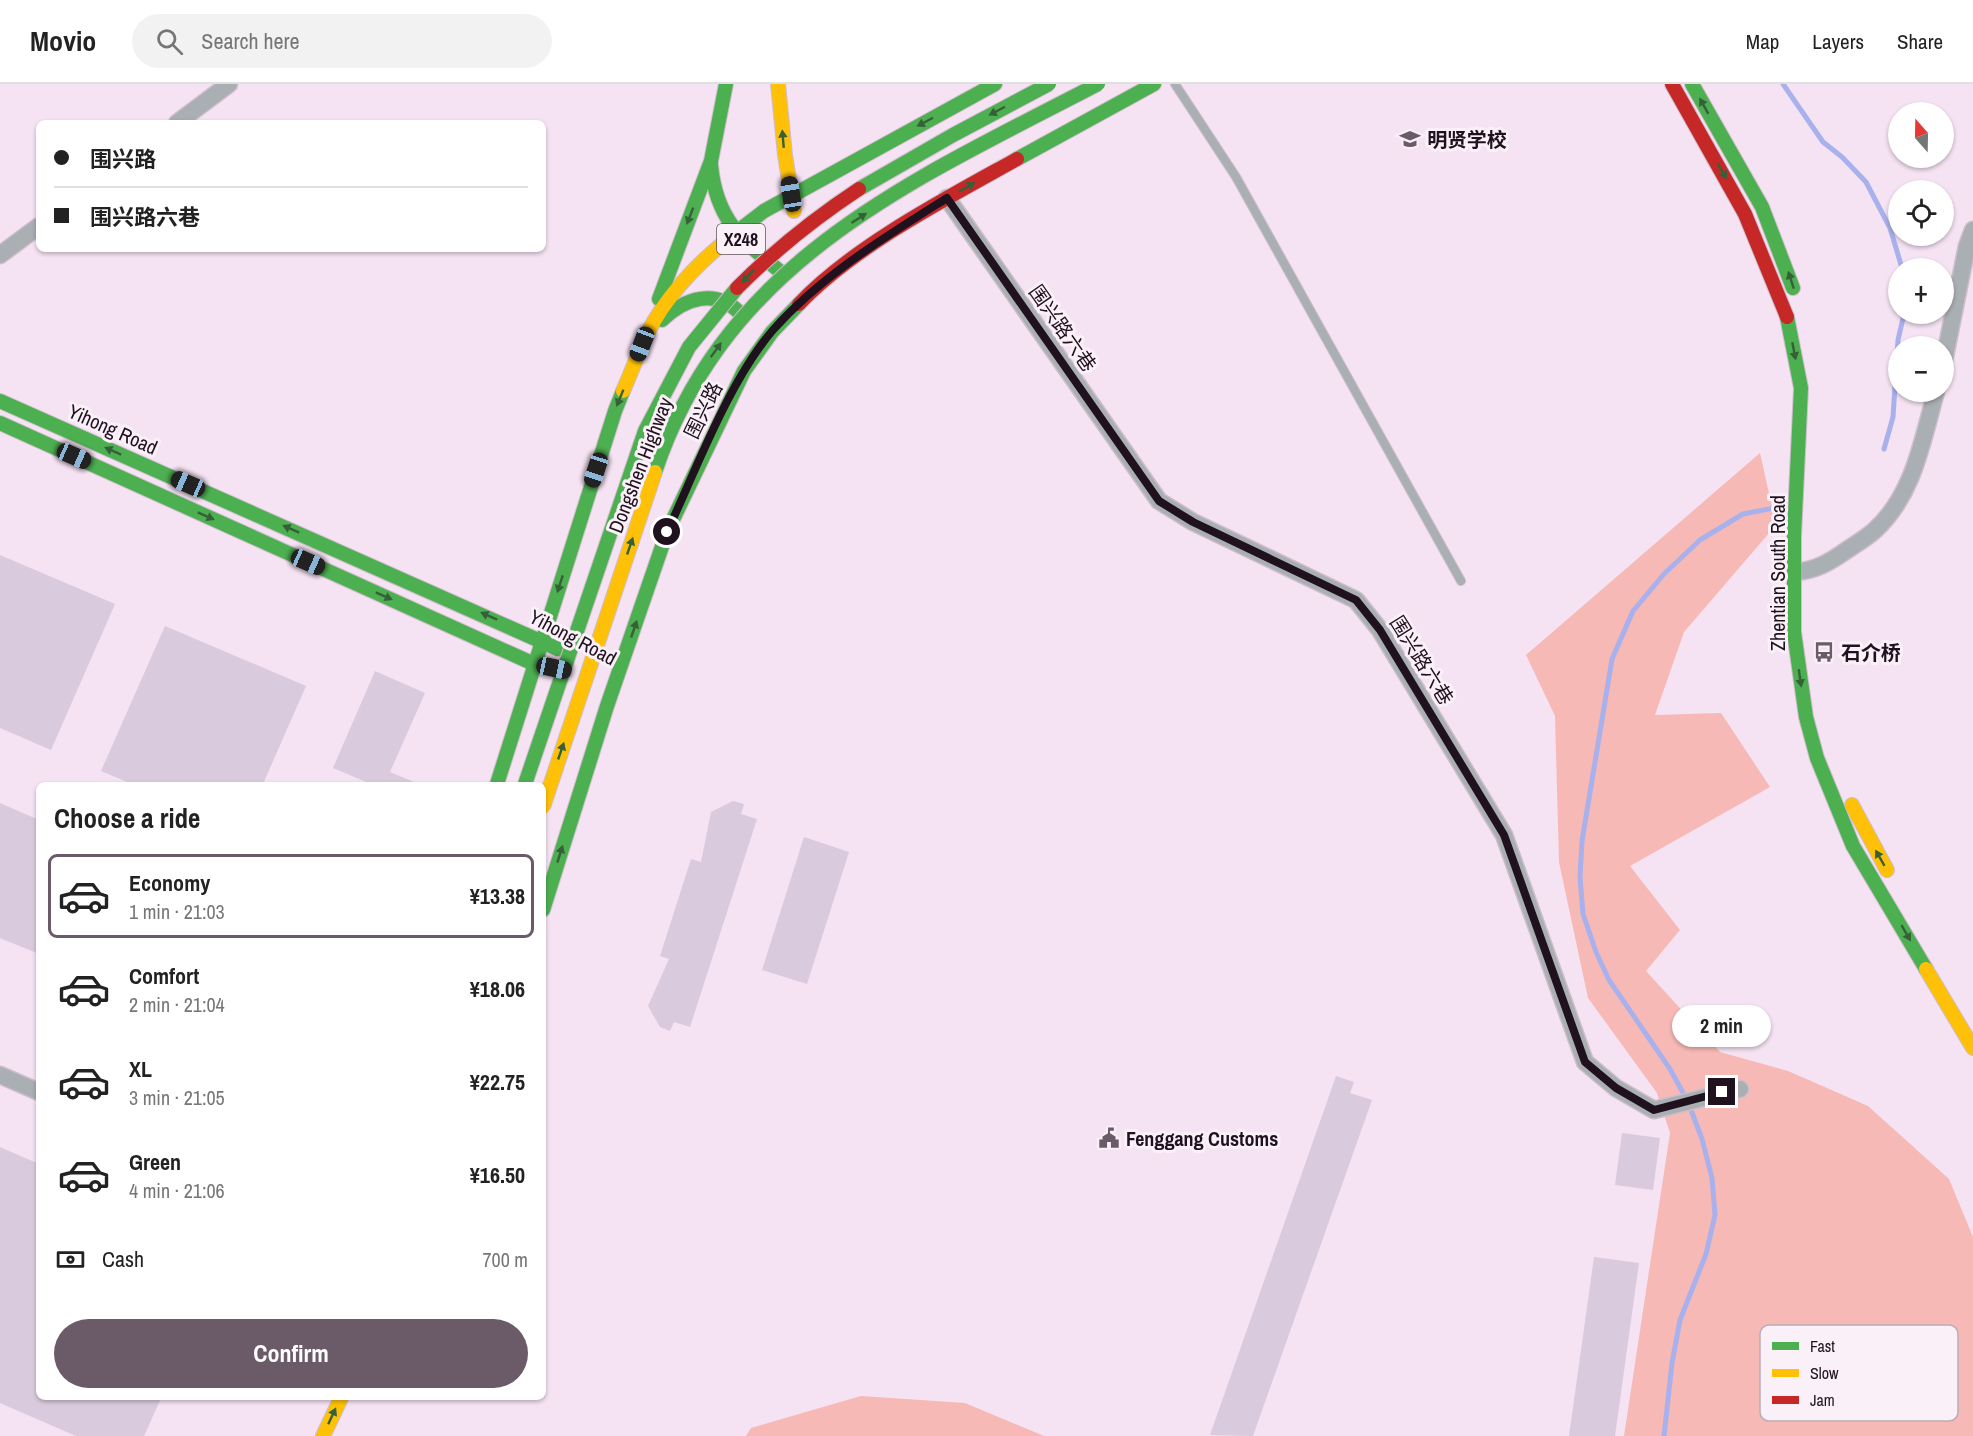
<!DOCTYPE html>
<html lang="en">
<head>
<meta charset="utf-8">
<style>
  :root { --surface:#fff; --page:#f2f2f2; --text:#222; --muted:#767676; --line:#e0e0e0; --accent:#6b5a68 }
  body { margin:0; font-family:"Archivo Narrow","Noto Sans SC",sans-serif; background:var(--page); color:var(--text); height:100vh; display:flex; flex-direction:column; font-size:22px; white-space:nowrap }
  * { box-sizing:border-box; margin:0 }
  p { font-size:20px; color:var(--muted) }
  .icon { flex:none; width:33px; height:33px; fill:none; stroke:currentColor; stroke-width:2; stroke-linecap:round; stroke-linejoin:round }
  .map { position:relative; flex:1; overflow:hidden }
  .sheet { position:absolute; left:36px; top:698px; width:510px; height:618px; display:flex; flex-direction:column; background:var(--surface); border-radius:9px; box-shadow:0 2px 4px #0004 }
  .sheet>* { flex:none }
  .guide { position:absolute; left:36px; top:36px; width:510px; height:132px; border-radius:9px; box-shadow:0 2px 4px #0004; display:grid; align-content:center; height:132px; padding:0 18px; background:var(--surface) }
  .needle { width:39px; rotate:340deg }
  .tools { position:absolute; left:1888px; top:18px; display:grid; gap:12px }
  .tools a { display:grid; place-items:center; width:66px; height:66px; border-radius:50%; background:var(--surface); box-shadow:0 2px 4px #0004; font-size:30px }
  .end { position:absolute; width:27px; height:27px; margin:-14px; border:8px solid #20111e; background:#fff; box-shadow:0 0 0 3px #fff }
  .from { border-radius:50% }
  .bubble { position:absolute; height:42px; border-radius:21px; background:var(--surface); box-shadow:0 2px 4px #0004; font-size:20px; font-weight:700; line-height:42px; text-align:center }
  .car { position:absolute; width:18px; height:36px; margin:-18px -9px; border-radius:8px; box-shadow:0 0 4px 2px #0007; background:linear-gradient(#222 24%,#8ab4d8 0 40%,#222 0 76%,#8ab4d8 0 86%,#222 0) }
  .guide b { display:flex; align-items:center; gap:21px; height:57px; font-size:22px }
  .guide b+b { border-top:2px solid var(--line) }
  .guide i { width:15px; height:15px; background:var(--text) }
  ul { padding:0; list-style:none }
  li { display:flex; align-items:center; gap:18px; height:84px; margin:0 12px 9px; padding:0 6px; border:3px solid transparent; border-radius:9px }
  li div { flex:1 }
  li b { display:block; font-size:22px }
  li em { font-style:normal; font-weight:700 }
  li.active { border-color:var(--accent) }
  li>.icon { width:54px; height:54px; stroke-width:1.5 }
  h2 { padding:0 18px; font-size:27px; line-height:72px }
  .pay { display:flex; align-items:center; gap:15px; height:66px; padding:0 18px; font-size:22px }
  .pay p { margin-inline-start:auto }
  .action { display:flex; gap:12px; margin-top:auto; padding:12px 18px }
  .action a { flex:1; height:69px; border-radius:36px; background:var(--accent); color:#fff; font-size:24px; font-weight:700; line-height:69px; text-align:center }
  header { display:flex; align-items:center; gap:36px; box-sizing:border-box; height:84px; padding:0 30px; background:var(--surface); border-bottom:2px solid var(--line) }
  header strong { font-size:28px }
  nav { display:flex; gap:33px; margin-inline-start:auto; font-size:21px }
  .search { width:420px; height:54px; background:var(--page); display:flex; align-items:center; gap:15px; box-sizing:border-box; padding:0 21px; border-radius:33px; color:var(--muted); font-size:22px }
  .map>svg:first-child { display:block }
  .forest { fill:#f6b9b6 }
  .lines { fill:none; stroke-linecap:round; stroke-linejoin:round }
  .stream { stroke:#a9b1ed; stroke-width:5 }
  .building { fill:#dacadd }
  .lane-casing { stroke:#cdbecb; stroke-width:10 }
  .street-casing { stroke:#cdbecb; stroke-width:19 }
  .fast-casing { stroke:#cdbecb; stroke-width:16 }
  .slow-casing { stroke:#cdbecb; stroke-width:16 }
  .jam-casing { stroke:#cdbecb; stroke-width:16 }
  .lane { stroke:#aaafb3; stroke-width:8 }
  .street { stroke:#aaafb3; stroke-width:16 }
  .fast { stroke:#4caf50; stroke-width:14 }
  .slow { stroke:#ffc107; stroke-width:14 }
  .jam { stroke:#c62828; stroke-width:14 }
  .fast-bridge-casing { stroke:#cdbecb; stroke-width:16; stroke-linecap:butt }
  .slow-bridge-casing { stroke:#cdbecb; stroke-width:16; stroke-linecap:butt }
  .jam-bridge-casing { stroke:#cdbecb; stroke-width:16; stroke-linecap:butt }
  .fast-bridge { stroke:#4caf50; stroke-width:14 }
  .slow-bridge { stroke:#ffc107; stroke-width:14 }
  .jam-bridge { stroke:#c62828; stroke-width:14 }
  .oneway { fill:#366037 }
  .route { stroke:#20111e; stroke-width:8 }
  .labels { text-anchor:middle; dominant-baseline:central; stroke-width:6; stroke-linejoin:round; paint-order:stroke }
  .shield { fill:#faf0f8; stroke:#61545f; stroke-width:1.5 }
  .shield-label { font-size:18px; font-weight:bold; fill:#20111e }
  .poi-label { font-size:20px; font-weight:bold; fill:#20111e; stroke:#faf0f8; text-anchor:start }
  .street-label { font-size:20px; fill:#20111e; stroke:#faf0f8 }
  .key { fill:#faf0f8; stroke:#b9adb7; stroke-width:1.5 }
  .key-label { font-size:16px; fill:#20111e }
</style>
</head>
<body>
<header>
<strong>Movio</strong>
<div class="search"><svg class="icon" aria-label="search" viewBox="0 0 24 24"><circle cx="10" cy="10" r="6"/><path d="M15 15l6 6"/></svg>Search here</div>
<nav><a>Map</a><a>Layers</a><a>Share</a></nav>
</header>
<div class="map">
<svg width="1973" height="1352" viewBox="0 0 1973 1352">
  <rect width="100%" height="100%" fill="#f5e2f2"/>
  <g class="forest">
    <polygon points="1760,369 1776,441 1684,548 1655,631 1721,629 1770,703 1630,782 1680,846 1646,887 1720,968 1788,987 1868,1022 1949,1095 1973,1153 1973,1352 1624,1352 1670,1049 1657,1009 1588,914 1559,778 1555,632 1526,571"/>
    <polygon points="861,1312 965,1319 1044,1352 746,1352 751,1344"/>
  </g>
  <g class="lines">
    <g class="stream">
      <polyline points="1783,0 1823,58 1842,73 1866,98 1890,144 1902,184"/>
      <polyline points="1884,365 1893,333 1898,256 1904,230"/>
      <polyline points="1664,1352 1672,1279 1680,1236 1706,1170 1715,1131 1712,1094 1702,1055 1688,1018 1670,985 1609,896 1596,868 1583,830 1580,793 1582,757 1612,575 1633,527 1664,490 1700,456 1743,430 1789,421"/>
    </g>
  </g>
  <g class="building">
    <polygon points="0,471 115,520 51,666 0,644"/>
    <polygon points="165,542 306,602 263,700 132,700 101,687"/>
    <polygon points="375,587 425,609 390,688 419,700 371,700 333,684"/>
    <polygon points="733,717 744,720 741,730 757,735 690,943 674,938 670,947 660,943 648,922 669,875 660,872 691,775 701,778 711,728"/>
    <polygon points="0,719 39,736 39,870 0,854"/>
    <polygon points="804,753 849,768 807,900 762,886"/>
    <polygon points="1336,992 1354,998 1350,1009 1372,1016 1253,1352 1210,1351"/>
    <polygon points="1622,1049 1660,1054 1653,1106 1615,1101"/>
    <polygon points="0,1063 39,1080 39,1312 162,1312 144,1352 76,1352 0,1319"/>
    <polygon points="1594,1173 1639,1179 1615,1352 1569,1352"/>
  </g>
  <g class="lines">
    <g class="lane-casing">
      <polyline id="lane" points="1175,0 1236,93 1461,497"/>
    </g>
    <g class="street-casing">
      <g id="street">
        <polyline points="177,39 229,0"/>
        <polyline points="947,114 1159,417 1193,438 1356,516 1380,546 1504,751 1585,978 1616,1004 1654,1026 1740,1005"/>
        <polyline points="0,171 39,142"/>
        <polyline points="1944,277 1967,162 1973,146"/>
        <path d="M1794,488C1815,487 1830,478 1847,466C1856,460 1866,454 1874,447C1914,411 1922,357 1936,308"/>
        <polyline points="0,991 39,1008"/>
      </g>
    </g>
    <g class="fast-casing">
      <g id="fast">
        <polyline points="1692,0 1762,123 1793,204"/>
        <polyline points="1017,75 1154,0"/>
        <path d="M711,81C716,136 742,156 782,189"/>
        <polyline points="738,147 764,127 995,0"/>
        <polyline points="659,215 711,77 726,0"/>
        <polyline points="1787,233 1801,304 1794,452 1794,548 1806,633 1817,674 1853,762 1926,885"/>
        <path d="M662,236C685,214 715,204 740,229"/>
        <polyline points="0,317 558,565"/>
        <polyline points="0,339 534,580 554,584"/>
        <polyline points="497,700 615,327 623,307"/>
        <polyline points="543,826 607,622 667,448 744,287 772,248 799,220"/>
      </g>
    </g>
    <g class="slow-casing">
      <g id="slow">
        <polyline points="778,0 785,71 794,127"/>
        <path d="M623,307C633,285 641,260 653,239C675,201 705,173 738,147"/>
        <polyline points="1852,721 1887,786"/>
        <polyline points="1926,885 1973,964"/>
        <polyline points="323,1352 342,1312"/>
      </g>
    </g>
    <g class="jam-casing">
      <g id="jam">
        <polyline points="1672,0 1745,130 1787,233"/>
        <path d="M799,220C854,162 947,114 1017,75"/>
      </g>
    </g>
    <use href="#lane" class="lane"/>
    <use href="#street" class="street"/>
    <use href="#fast" class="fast"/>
    <use href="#slow" class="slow"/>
    <use href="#jam" class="jam"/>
    <g class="fast-bridge-casing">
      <g id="fast-bridge">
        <polyline points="859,105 953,51 1049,0"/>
        <path d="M655,388C726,175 914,96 1098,0"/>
        <polyline points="525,700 645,347 689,263 737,204"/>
      </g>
    </g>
    <g class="slow-bridge-casing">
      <polyline id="slow-bridge" points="543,723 655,388"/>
    </g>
    <g class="jam-bridge-casing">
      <path id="jam-bridge" d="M737,204C775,166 815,134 859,105"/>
    </g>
    <use href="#fast-bridge" class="fast-bridge"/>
    <use href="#slow-bridge" class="slow-bridge"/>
    <use href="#jam-bridge" class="jam-bridge"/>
  </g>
  <defs><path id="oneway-solid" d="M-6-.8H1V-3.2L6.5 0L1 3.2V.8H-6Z" transform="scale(1.5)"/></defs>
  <g class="oneway">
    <use href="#oneway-solid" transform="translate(1704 22) rotate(-119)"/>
    <use href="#oneway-solid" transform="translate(997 27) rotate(152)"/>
    <use href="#oneway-solid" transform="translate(925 38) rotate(152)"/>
    <use href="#oneway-solid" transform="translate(783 55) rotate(-95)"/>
    <use href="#oneway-solid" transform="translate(1722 87) rotate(61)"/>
    <use href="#oneway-solid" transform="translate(967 103) rotate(-29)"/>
    <use href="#oneway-solid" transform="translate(690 132) rotate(111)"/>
    <use href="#oneway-solid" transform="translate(859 134) rotate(-33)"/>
    <use href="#oneway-solid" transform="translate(748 192) rotate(133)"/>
    <use href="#oneway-solid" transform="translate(1791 196) rotate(-108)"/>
    <use href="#oneway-solid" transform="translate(716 266) rotate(-54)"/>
    <use href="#oneway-solid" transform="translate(1794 267) rotate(79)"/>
    <use href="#oneway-solid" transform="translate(620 314) rotate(112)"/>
    <use href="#oneway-solid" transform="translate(113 367) rotate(-156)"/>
    <use href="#oneway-solid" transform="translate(206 432) rotate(24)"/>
    <use href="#oneway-solid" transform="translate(291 445) rotate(-156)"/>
    <use href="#oneway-solid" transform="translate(630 462) rotate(-71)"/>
    <use href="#oneway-solid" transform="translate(560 500) rotate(108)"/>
    <use href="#oneway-solid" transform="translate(384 512) rotate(24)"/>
    <use href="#oneway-solid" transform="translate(489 532) rotate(-156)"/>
    <use href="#oneway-solid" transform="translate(634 545) rotate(-71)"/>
    <use href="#oneway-solid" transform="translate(1800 594) rotate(82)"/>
    <use href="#oneway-solid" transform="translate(561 667) rotate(-71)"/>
    <use href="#oneway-solid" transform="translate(560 770) rotate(-73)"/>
    <use href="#oneway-solid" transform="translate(1880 774) rotate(-120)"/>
    <use href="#oneway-solid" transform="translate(1906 849) rotate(60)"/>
    <use href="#oneway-solid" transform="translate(332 1332) rotate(-65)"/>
  </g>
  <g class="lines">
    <path class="route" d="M667,448C696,386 729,297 773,246C822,191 885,153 947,114L1159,417L1193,438L1356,516L1380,546L1504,751L1585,978L1616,1004L1654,1026L1722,1008"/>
  </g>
  <defs>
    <g id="school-bare" transform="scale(1.62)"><path d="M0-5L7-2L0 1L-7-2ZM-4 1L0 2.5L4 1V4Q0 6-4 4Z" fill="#6b5a68" stroke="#faf0f8" stroke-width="2.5" paint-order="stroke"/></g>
    <g id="bus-bare" transform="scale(1.62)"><path d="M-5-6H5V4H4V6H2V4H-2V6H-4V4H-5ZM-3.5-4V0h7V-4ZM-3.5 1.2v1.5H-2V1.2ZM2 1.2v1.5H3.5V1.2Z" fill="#6b5a68" stroke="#faf0f8" stroke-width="2.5" paint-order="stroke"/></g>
    <g id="civic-bare" transform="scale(1.62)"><path d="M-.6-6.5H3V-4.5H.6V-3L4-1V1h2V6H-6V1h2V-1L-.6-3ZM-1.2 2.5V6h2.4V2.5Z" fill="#6b5a68" stroke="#faf0f8" stroke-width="2.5" paint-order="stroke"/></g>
  </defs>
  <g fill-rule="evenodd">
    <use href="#school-bare" x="1410" y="55"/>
    <use href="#bus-bare" x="1824" y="568"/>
    <use href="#civic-bare" x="1109" y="1054"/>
  </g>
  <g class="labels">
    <rect class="shield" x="717" y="140" width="48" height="30" rx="4.5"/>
    <g class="shield-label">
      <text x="741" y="155">X248</text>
    </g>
    <g class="poi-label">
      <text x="1427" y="55">明贤学校</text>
      <text x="1841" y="568">石介桥</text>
      <text x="1126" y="1054">Fenggang Customs</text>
    </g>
    <g class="street-label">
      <text transform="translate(1063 244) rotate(55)">围兴路六巷</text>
      <text transform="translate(703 326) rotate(-64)">围兴路</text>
      <text transform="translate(113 345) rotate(24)">Yihong Road</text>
      <text transform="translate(640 381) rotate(-69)">Dongshen Highway</text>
      <text transform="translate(1777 489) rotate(-90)">Zhentian South Road</text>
      <text transform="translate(573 553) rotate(28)">Yihong Road</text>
      <text transform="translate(1422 576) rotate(58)">围兴路六巷</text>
    </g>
  </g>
  <rect x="1760" y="1241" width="198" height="96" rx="9" class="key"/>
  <rect x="1772" y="1258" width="27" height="8" fill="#4caf50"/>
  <rect x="1772" y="1285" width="27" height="8" fill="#ffc107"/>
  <rect x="1772" y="1312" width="27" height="8" fill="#c62828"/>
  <g class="key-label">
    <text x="1810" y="1268">Fast</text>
    <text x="1810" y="1295">Slow</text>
    <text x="1810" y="1322">Jam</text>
  </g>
</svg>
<div class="tools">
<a><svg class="needle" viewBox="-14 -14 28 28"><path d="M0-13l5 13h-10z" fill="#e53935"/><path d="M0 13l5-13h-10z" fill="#767676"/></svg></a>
<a><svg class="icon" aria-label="locate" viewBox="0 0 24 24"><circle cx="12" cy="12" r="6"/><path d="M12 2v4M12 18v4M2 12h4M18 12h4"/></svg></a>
<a>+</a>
<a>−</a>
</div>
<i class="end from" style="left:667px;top:448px"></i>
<i class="end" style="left:1722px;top:1008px"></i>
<div class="bubble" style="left:1672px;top:921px;width:99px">2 min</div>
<i class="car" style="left:791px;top:110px;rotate:351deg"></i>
<i class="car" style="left:642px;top:260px;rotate:201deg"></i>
<i class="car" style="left:74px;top:372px;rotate:114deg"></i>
<i class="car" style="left:596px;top:386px;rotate:198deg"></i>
<i class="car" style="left:188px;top:400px;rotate:294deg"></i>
<i class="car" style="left:308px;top:478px;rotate:114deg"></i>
<i class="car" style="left:554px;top:584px;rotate:102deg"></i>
<div class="guide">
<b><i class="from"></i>围兴路</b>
<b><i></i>围兴路六巷</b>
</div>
<section class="sheet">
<h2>Choose a ride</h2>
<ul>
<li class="active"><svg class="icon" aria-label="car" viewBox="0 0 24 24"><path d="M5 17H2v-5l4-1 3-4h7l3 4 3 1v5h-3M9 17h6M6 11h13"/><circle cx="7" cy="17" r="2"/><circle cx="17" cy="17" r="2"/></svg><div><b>Economy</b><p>1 min · 21:03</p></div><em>¥13.38</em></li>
<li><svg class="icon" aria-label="car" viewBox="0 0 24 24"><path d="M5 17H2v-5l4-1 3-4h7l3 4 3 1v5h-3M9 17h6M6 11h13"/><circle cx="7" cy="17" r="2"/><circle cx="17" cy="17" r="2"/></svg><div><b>Comfort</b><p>2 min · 21:04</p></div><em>¥18.06</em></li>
<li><svg class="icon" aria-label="car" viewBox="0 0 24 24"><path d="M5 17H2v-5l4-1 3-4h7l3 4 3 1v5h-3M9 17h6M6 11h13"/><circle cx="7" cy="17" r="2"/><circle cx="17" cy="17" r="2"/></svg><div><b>XL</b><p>3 min · 21:05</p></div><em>¥22.75</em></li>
<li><svg class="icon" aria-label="car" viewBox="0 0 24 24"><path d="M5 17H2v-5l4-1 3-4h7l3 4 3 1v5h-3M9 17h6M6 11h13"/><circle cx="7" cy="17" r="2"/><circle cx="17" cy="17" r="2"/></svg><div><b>Green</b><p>4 min · 21:06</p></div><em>¥16.50</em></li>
</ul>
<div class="pay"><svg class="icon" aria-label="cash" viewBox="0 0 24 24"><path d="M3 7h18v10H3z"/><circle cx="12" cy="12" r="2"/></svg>Cash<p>700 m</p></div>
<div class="action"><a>Confirm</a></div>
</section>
</div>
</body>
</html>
